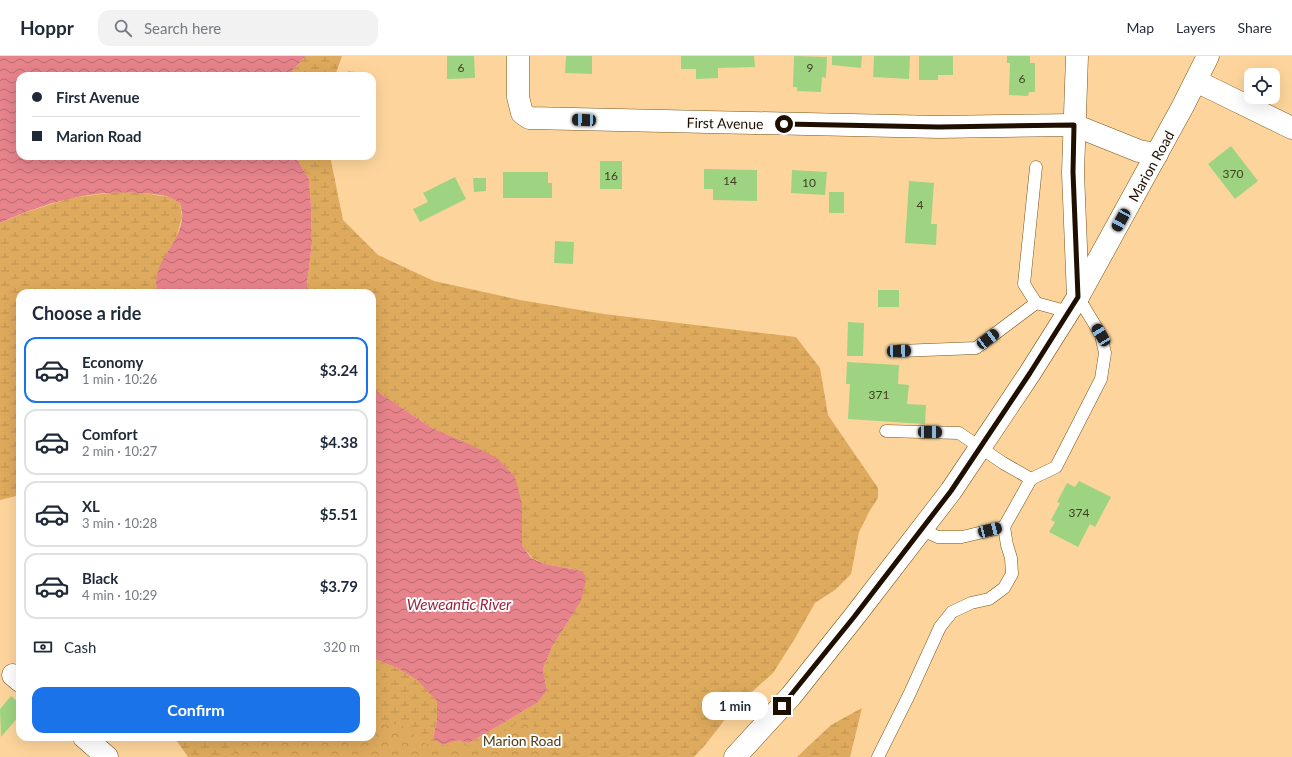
<!DOCTYPE html>
<html lang="en">
<head>
<meta charset="utf-8">
<style>
  :root { --surface:#fff; --page:#f2f2f3; --text:#1f2937; --muted:#747a83; --line:#e0e1e3; --accent:#1a73e8 }
  body { margin:0; font-family:Lato,sans-serif; background:var(--page); color:var(--text); height:100vh; display:flex; flex-direction:column; font-size:15px; white-space:nowrap }
  * { box-sizing:border-box; margin:0 }
  p { font-size:13px; color:var(--muted) }
  .icon { flex:none; width:22px; height:22px; fill:none; stroke:currentColor; stroke-width:2; stroke-linecap:round; stroke-linejoin:round }
  .map { position:relative; flex:1; overflow:hidden }
  .sheet { position:absolute; left:16px; top:233px; width:360px; height:452px; display:flex; flex-direction:column; background:var(--surface); border-radius:12px; box-shadow:0 4px 16px #0002 }
  .sheet>* { flex:none }
  .top-card { position:absolute; left:16px; top:16px; width:360px; height:88px; border-radius:12px; box-shadow:0 4px 16px #0002; display:grid; align-content:center; height:88px; padding:0 16px; background:var(--surface) }
  .controls { position:absolute; left:1244px; top:12px; display:grid; gap:8px }
  .controls a { display:grid; place-items:center; width:36px; height:36px; border-radius:8px; background:var(--surface); box-shadow:0 4px 16px #0002; font-size:20px }
  .end { position:absolute; width:18px; height:18px; margin:-9px; border:5px solid #1e0f00; background:#fff; box-shadow:0 0 0 2px #fff }
  .from { border-radius:50% }
  .bubble { position:absolute; height:28px; border-radius:12px; background:var(--surface); box-shadow:0 4px 16px #0002; font-size:13px; font-weight:700; line-height:28px; text-align:center }
  .car { position:absolute; width:12px; height:24px; margin:-12px -6px; border-radius:5px; box-shadow:0 0 3px 1px #0007; background:linear-gradient(#222 24%,#8ab4d8 0 40%,#222 0 76%,#8ab4d8 0 86%,#222 0) }
  .top-card b { display:flex; align-items:center; gap:14px; height:38px; font-size:15px }
  .top-card b+b { border-top:1px solid var(--line) }
  .top-card i { width:10px; height:10px; background:var(--text) }
  ul { padding:0; list-style:none }
  li { display:flex; align-items:center; gap:12px; height:66px; margin:0 8px 6px; padding:0 8px; border:2px solid var(--line); border-radius:12px }
  li div { flex:1 }
  li b { display:block; font-size:15px }
  li em { font-style:normal; font-weight:700 }
  li.current { border-color:var(--accent) }
  li>.icon { width:36px; height:36px; stroke-width:1.5 }
  h2 { padding:0 16px; font-size:18px; line-height:48px }
  .pay { display:flex; align-items:center; gap:10px; height:44px; padding:0 16px; font-size:15px }
  .pay p { margin-inline-start:auto }
  .action { display:flex; gap:8px; margin-top:auto; padding:8px 16px }
  .action a { flex:1; height:46px; border-radius:12px; background:var(--accent); color:#fff; font-size:16px; font-weight:700; line-height:46px; text-align:center }
  header { display:flex; align-items:center; gap:24px; box-sizing:border-box; height:56px; padding:0 20px; background:var(--surface); border-bottom:1px solid var(--line) }
  header strong { font-size:19px }
  nav { display:flex; gap:22px; margin-inline-start:auto; font-size:14px }
  .search { width:280px; height:36px; background:var(--page); display:flex; align-items:center; gap:10px; box-sizing:border-box; padding:0 14px; border-radius:12px; color:var(--muted); font-size:15px }
  .map>svg:first-child { display:block }
  .wetland { fill:url(#wetland-marsh) }
  .park { fill:url(#park-crowns) }
  .water { fill:url(#water-waves) }
  .building { fill:#9ed382 }
  .lines { fill:none; stroke-linecap:round; stroke-linejoin:round }
  .lane-casing { stroke:#77541b; stroke-width:13 }
  .street-casing { stroke:#77541b; stroke-width:23 }
  .secondary-casing { stroke:#77541b; stroke-width:23 }
  .primary-casing { stroke:#77541b; stroke-width:23 }
  .lane { stroke:#fff; stroke-width:12 }
  .street { stroke:#fff; stroke-width:22 }
  .secondary { stroke:#fff; stroke-width:22 }
  .primary { stroke:#fff; stroke-width:22 }
  .route { stroke:#1e0f00; stroke-width:5 }
  .labels { text-anchor:middle; dominant-baseline:central; stroke-width:4; stroke-linejoin:round; paint-order:stroke }
  .number-label { font-size:12px; fill:#3e4020 }
  .street-label { font-size:14px; fill:#1e0f00; stroke:#fdfdfd }
  .park-label { font-size:14px; fill:#523b17; stroke:#fdfdfd }
  .water-label { font-size:15px; font-style:italic; fill:#99243a; stroke:#fdfdfd }
</style>
</head>
<body>
<header>
<strong>Hoppr</strong>
<div class="search"><svg class="icon" aria-label="search" viewBox="0 0 24 24"><circle cx="10" cy="10" r="6"/><path d="M15 15l6 6"/></svg>Search here</div>
<nav><a>Map</a><a>Layers</a><a>Share</a></nav>
</header>
<div class="map">
<svg width="1292" height="701" viewBox="0 0 1292 701">
  <defs>
    <pattern id="wetland-marsh" width="20" height="14" patternUnits="userSpaceOnUse"><rect width="20" height="14" fill="#deaa5d"/><path d="M1 5h8M5 5V1M11 12h8M15 12V8" fill="none" stroke="#be914f"/></pattern>
    <pattern id="park-crowns" width="20" height="18" patternUnits="userSpaceOnUse"><rect width="20" height="18" fill="#deaa5d"/><path d="M2 6a3 3 0 1 1 6 0M12 15a3 3 0 1 1 6 0" fill="none" stroke="#be914f"/></pattern>
    <pattern id="water-waves" width="16" height="10" patternUnits="userSpaceOnUse"><rect width="16" height="10" fill="#e6838b"/><path d="M0 5q4-4 8 0t8 0" fill="none" stroke="#ba6a6f"/></pattern>
  </defs>
  <rect width="100%" height="100%" fill="#fdd59c"/>
  <g class="wetland">
    <polygon points="306,0 342,0 335,20 292,20 292,15"/>
    <polygon points="295,100 330,100 343,164 378,199 434,225 520,244 604,258 796,281 820,312 828,359 878,432 878,442 869,456 859,476 851,518 835,534 815,547 794,584 773,617 733,653 706,688 694,701 188,701 174,681 372,681 372,602 397,612 417,624 438,645 437,663 433,683 443,689 457,684 469,687 537,647 547,635 543,613 552,591 581,545 583,515 545,508 532,502 522,489 522,470 467,387 432,372 372,332 372,237 310,237 307,228 312,187 311,151 309,123"/>
    <polygon points="117,136 143,137 169,141 180,147 182,162 176,182 167,197 156,231 157,237 20,237 20,439 0,444 0,167 27,156 71,142"/>
    <polygon points="862,652 850,701 797,701 831,669"/>
  </g>
  <polygon class="park" points="529,663 554,701 234,701 236,681 372,681 372,669 383,667 403,670 425,688 464,690 490,683 515,669"/>
  <g class="water">
    <path d="M0,0H306L292,15V20H20V100H295L309,123L311,151L312,187L307,228L310,237H157C151,205 178,192 182,163C183,158 181,152 180,147C176,145 173,143 169,141C159,138 146,137 136,137C88,134 43,148 0,167Z"/>
    <polygon points="372,332 432,372 467,387 497,402 515,421 522,448 522,489 531,502 545,508 583,515 586,524 581,545 552,591 543,613 547,635 537,647 469,687 457,684 443,689 433,683 437,663 437,645 417,624 397,612 372,602"/>
  </g>
  <g class="building">
    <polygon points="447,0 474,0 475,22 447,23"/>
    <polygon points="566,0 592,0 592,18 565,17"/>
    <polygon points="681,0 754,0 755,11 718,12 718,22 696,23 696,13 681,13"/>
    <polygon points="794,0 827,1 826,22 822,21 821,36 797,35 797,31 793,31"/>
    <polygon points="832,0 862,0 861,12 832,9"/>
    <polygon points="874,0 910,0 909,23 873,21"/>
    <polygon points="919,0 953,0 953,19 938,19 938,24 919,24"/>
    <polygon points="1007,0 1030,0 1030,7 1035,7 1035,36 1029,36 1028,40 1009,39 1010,7 1007,7"/>
    <polygon points="348,15 363,17 362,20 347,20"/>
    <polygon points="1231,90 1258,125 1235,143 1208,108"/>
    <rect x="600" y="105" width="22" height="28"/>
    <polygon points="704,113 757,114 757,145 713,144 713,133 704,133"/>
    <polygon points="792,114 827,116 825,139 791,137"/>
    <polygon points="503,116 548,116 548,127 552,127 552,142 503,142"/>
    <polygon points="455,121 466,143 420,166 413,153 428,146 423,137"/>
    <polygon points="473,122 486,122 486,135 474,136"/>
    <polygon points="909,125 934,127 931,168 937,168 936,189 905,187"/>
    <rect x="829" y="136" width="15" height="21"/>
    <polygon points="555,185 574,186 573,208 554,207"/>
    <rect x="878" y="234" width="21" height="17"/>
    <polygon points="848,266 864,267 863,300 847,300"/>
    <polygon points="847,306 899,309 898,328 909,329 907,348 926,349 925,368 848,363 850,328 846,328"/>
    <polygon points="1079,425 1111,441 1095,471 1090,468 1078,491 1049,476 1055,466 1051,464 1060,447 1057,446 1067,427 1075,431"/>
    <polygon points="11,640 20,648 20,659 1,681 0,653"/>
  </g>
  <g class="lines">
    <g class="lane-casing">
      <g id="lane">
        <polyline points="1036,111 1024,228 1036,247"/>
        <polyline points="899,295 976,292 1036,247 1069,256"/>
        <polyline points="886,375 959,377 1003,407 1031,423 1004,471"/>
        <polyline points="1031,423 1056,411 1101,323 1105,297 1101,279 1078,241"/>
        <polyline points="878,701 909,639 940,571 952,556 971,547 989,543 1004,532 1012,518 1011,502 1007,489 1004,471 962,481 938,481 922,474"/>
      </g>
    </g>
    <g class="street-casing">
      <g id="street">
        <polyline points="518,0 518,41 522,57 529,62 939,71 1074,69 1139,95 1157,98"/>
        <polyline points="1196,25 1292,72"/>
        <polyline points="13,619 20,625"/>
        <polyline points="84,681 107,701"/>
      </g>
    </g>
    <g class="secondary-casing">
      <polyline id="secondary" points="1077,0 1073,117 1078,241"/>
    </g>
    <g class="primary-casing">
      <polyline id="primary" points="735,701 791,640 854,561 951,435 1030,317 1078,241 1183,50 1208,0"/>
    </g>
    <use href="#lane" class="lane"/>
    <use href="#street" class="street"/>
    <use href="#secondary" class="secondary"/>
    <use href="#primary" class="primary"/>
  </g>
  <g class="lines">
    <polyline class="route" points="782,650 854,561 951,435 1030,317 1078,241 1073,116 1074,69 939,71 784,68"/>
  </g>
  <g class="labels">
    <g class="number-label">
      <text x="461" y="11">6</text>
      <text x="810" y="11">9</text>
      <text x="1022" y="22">6</text>
      <text x="1233" y="117">370</text>
      <text x="611" y="119">16</text>
      <text x="730" y="124">14</text>
      <text x="809" y="126">10</text>
      <text x="920" y="148">4</text>
      <text x="879" y="338">371</text>
      <text x="1079" y="456">374</text>
    </g>
    <g class="street-label">
      <text transform="translate(725 67) rotate(1)">First Avenue</text>
      <text transform="translate(1151 110) rotate(-61)">Marion Road</text>
    </g>
    <g class="park-label">
      <text x="522" y="684">Marion Road</text>
    </g>
    <g class="water-label">
      <text x="459" y="548">Weweantic River</text>
    </g>
  </g>
</svg>
<div class="controls">
<a><svg class="icon" aria-label="locate" viewBox="0 0 24 24"><circle cx="12" cy="12" r="6"/><path d="M12 2v4M12 18v4M2 12h4M18 12h4"/></svg></a>
</div>
<i class="end from" style="left:784px;top:68px"></i>
<i class="end" style="left:782px;top:650px"></i>
<div class="bubble" style="left:702px;top:636px;width:66px">1 min</div>
<i class="car" style="left:584px;top:64px;rotate:272deg"></i>
<i class="car" style="left:1121px;top:164px;rotate:209deg"></i>
<i class="car" style="left:1101px;top:279px;rotate:329deg"></i>
<i class="car" style="left:988px;top:283px;rotate:53deg"></i>
<i class="car" style="left:899px;top:295px;rotate:88deg"></i>
<i class="car" style="left:930px;top:376px;rotate:91deg"></i>
<i class="car" style="left:990px;top:474px;rotate:76deg"></i>
<div class="top-card">
<b><i class="from"></i>First Avenue</b>
<b><i></i>Marion Road</b>
</div>
<section class="sheet">
<h2>Choose a ride</h2>
<ul>
<li class="current"><svg class="icon" aria-label="car" viewBox="0 0 24 24"><path d="M5 17H2v-5l4-1 3-4h7l3 4 3 1v5h-3M9 17h6M6 11h13"/><circle cx="7" cy="17" r="2"/><circle cx="17" cy="17" r="2"/></svg><div><b>Economy</b><p>1 min · 10:26</p></div><em>$3.24</em></li>
<li><svg class="icon" aria-label="car" viewBox="0 0 24 24"><path d="M5 17H2v-5l4-1 3-4h7l3 4 3 1v5h-3M9 17h6M6 11h13"/><circle cx="7" cy="17" r="2"/><circle cx="17" cy="17" r="2"/></svg><div><b>Comfort</b><p>2 min · 10:27</p></div><em>$4.38</em></li>
<li><svg class="icon" aria-label="car" viewBox="0 0 24 24"><path d="M5 17H2v-5l4-1 3-4h7l3 4 3 1v5h-3M9 17h6M6 11h13"/><circle cx="7" cy="17" r="2"/><circle cx="17" cy="17" r="2"/></svg><div><b>XL</b><p>3 min · 10:28</p></div><em>$5.51</em></li>
<li><svg class="icon" aria-label="car" viewBox="0 0 24 24"><path d="M5 17H2v-5l4-1 3-4h7l3 4 3 1v5h-3M9 17h6M6 11h13"/><circle cx="7" cy="17" r="2"/><circle cx="17" cy="17" r="2"/></svg><div><b>Black</b><p>4 min · 10:29</p></div><em>$3.79</em></li>
</ul>
<div class="pay"><svg class="icon" aria-label="cash" viewBox="0 0 24 24"><path d="M3 7h18v10H3z"/><circle cx="12" cy="12" r="2"/></svg>Cash<p>320 m</p></div>
<div class="action"><a>Confirm</a></div>
</section>
</div>
</body>
</html>
